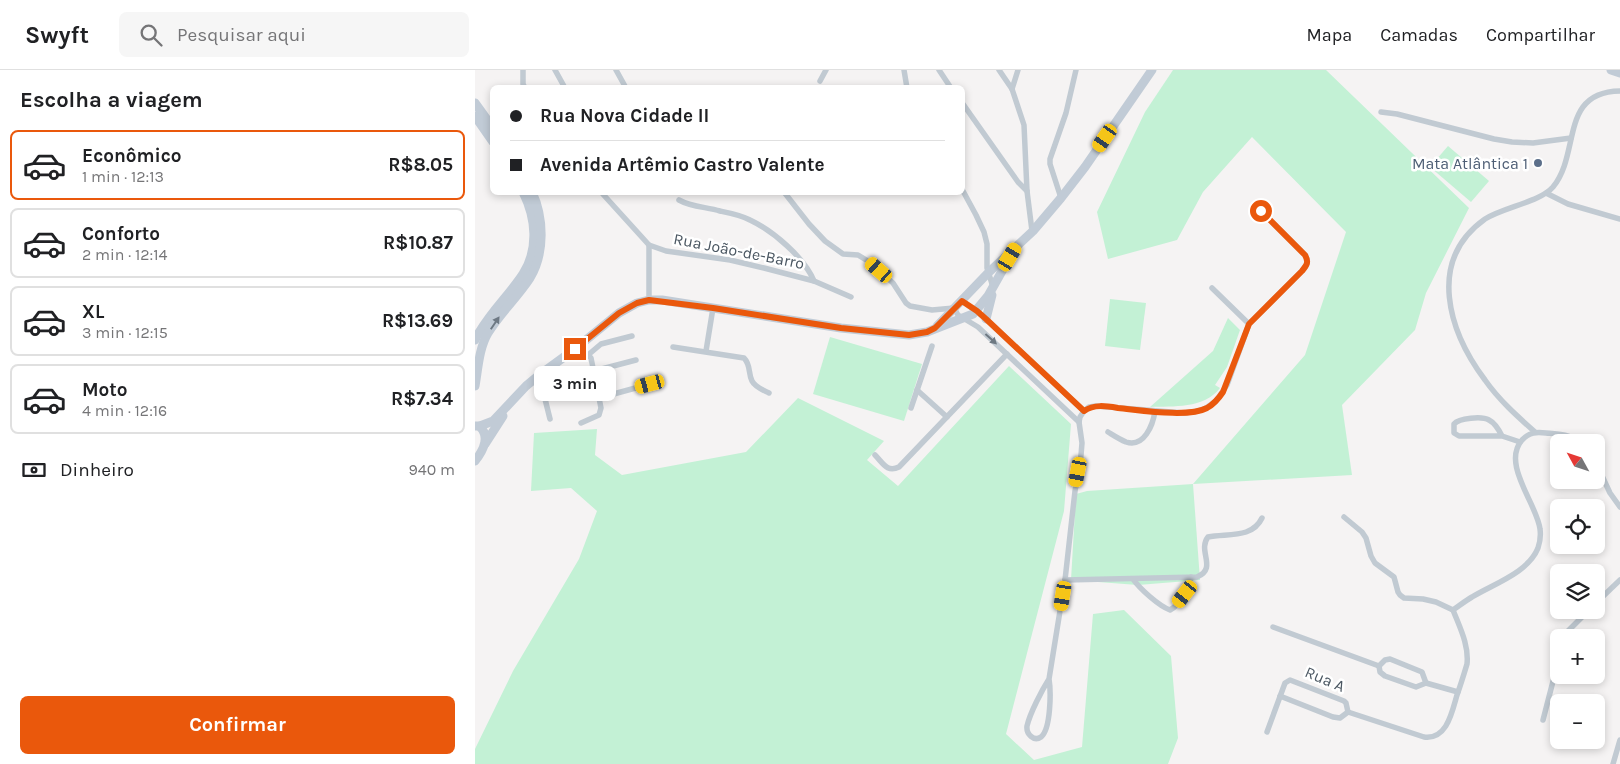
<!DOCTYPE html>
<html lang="pt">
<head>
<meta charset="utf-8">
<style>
  :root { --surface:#fff; --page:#f6f6f6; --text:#202124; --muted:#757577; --line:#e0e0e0; --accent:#ea580c }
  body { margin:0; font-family:Karla,sans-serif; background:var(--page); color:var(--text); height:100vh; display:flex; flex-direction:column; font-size:19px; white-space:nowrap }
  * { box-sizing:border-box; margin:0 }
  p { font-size:16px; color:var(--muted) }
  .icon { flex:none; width:28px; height:28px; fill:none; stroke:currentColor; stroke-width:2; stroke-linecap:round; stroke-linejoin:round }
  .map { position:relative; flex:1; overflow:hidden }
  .side { display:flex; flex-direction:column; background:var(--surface); width:475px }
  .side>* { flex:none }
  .banner { position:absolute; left:15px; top:15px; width:475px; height:110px; border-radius:8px; box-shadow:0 2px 8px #0003; display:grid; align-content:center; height:110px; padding:0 20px; background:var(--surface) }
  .needle { width:32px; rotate:310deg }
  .buttons { position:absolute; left:1075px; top:364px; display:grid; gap:10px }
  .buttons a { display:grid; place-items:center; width:55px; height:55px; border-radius:8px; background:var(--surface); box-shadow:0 2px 8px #0003; font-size:25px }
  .end { position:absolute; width:22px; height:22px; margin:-11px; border:6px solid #ea580c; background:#fff; box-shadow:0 0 0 2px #fff }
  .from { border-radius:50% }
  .bubble { position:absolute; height:35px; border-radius:8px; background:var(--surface); box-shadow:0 2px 8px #0003; font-size:16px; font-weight:700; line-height:35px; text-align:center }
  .car { position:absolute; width:15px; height:30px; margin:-15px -8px; border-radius:6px; box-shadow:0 0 4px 1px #0007; background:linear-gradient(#f5c518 24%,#345 0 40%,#f5c518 0 76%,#345 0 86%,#f5c518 0) }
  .banner b { display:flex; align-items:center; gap:18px; height:48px; font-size:19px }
  .banner b+b { border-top:1px solid var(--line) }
  .banner i { width:12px; height:12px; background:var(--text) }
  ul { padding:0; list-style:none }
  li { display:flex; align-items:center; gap:15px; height:70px; margin:0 10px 8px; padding:0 10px; border:2px solid var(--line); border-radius:8px }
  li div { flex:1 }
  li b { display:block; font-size:19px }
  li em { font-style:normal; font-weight:700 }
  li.on { border-color:var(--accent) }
  li>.icon { width:45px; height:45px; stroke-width:1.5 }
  h2 { padding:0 20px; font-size:22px; line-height:60px }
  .pay { display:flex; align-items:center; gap:12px; height:55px; padding:0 20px; font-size:19px }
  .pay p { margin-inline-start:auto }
  .cta { display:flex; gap:10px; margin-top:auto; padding:10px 20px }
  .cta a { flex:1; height:58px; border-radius:8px; background:var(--accent); color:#fff; font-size:20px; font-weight:700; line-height:58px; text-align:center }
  header { display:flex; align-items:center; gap:30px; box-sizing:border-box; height:70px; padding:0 25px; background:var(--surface); border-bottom:1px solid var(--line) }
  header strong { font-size:24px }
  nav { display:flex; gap:28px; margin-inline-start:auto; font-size:18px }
  .search { width:350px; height:45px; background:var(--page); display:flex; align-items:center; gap:12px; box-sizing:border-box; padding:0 18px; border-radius:8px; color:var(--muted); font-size:19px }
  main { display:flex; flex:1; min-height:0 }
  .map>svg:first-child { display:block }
  .green { fill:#c3f1d5 }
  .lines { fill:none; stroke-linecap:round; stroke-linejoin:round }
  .street { stroke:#c1cad2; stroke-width:5.5 }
  .secondary { stroke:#c1cbd6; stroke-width:9 }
  .oneway { fill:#6e7984 }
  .oneway2 { fill:#6e7983 }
  .route { stroke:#ea580c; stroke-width:6 }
  .service-dot { fill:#5c6f8a; stroke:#fff; stroke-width:2 }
  .labels { text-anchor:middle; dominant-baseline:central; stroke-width:5; stroke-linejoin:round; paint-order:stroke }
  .service-label { font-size:16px; fill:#4e5e75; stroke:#fff; text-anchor:end }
  .street-label { font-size:16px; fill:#4a5661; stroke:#fff }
</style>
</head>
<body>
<header>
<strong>Swyft</strong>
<div class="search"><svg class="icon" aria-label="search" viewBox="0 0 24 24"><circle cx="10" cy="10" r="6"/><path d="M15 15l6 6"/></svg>Pesquisar aqui</div>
<nav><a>Mapa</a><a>Camadas</a><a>Compartilhar</a></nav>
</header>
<main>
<section class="side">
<h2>Escolha a viagem</h2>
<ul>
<li class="on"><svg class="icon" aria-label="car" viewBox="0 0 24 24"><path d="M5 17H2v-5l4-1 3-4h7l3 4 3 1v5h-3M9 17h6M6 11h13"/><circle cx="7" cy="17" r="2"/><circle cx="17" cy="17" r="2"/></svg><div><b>Econômico</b><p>1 min · 12:13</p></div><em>R$8.05</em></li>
<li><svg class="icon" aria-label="car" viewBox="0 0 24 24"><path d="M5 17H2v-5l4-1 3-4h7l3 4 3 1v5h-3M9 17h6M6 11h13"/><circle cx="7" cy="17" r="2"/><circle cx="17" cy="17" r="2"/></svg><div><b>Conforto</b><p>2 min · 12:14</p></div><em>R$10.87</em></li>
<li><svg class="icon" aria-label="car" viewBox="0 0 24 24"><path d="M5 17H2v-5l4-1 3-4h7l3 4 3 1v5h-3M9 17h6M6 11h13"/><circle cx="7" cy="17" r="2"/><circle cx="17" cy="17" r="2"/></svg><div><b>XL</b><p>3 min · 12:15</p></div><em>R$13.69</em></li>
<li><svg class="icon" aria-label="car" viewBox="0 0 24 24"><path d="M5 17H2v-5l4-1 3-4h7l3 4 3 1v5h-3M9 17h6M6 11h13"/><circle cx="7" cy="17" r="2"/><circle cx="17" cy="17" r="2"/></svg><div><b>Moto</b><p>4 min · 12:16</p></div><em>R$7.34</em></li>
</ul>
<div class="pay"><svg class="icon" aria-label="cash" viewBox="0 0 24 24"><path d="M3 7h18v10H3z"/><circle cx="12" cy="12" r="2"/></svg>Dinheiro<p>940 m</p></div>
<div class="cta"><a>Confirmar</a></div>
</section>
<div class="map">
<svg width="1145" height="694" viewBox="0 0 1145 694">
  <rect width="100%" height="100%" fill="#f5f3f3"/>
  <g class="green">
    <polygon points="698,0 851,0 994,138 951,223 940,260 867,335 877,405 718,414 725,510 663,515 596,510 601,424 612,421 718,414 830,285 871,162 777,67 728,122 702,170 633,189 622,142 670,42"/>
    <polygon points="973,76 1014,111 996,132 955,97"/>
    <polygon points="635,229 671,233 665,280 630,276"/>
    <path d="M753,248L765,260L752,297L740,315L745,318C729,339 698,336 675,337L738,281Z"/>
    <polygon points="355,267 447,294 429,351 338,324"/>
    <polygon points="534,296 596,354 589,441 531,664 559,690 607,677 618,544 649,540 696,586 703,668 693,694 0,694 0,679 38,601 104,489 122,441 96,418 56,421 59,363 122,359 120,385 147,405 271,382 323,328 409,371 392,390 423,416"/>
  </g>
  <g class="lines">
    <g class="street">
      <polyline points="48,0 48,14 50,18"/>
      <polyline points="80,0 90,18"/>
      <polyline points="141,0 151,18"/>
      <polyline points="429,0 432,18"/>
      <polyline points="464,0 476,18"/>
      <polyline points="524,0 537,19 549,55 552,121 557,161"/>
      <polyline points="345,11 351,0"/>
      <polyline points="537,19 543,0"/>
      <polyline points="488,34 543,112 552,121"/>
      <polyline points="906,42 922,44 1019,69 1037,72 1058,73 1096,68"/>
      <polyline points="488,121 501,145 509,162 512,174 512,198 518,217"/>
      <polyline points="126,122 174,175 174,230"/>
      <polyline points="309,122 334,154 350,171 368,184 383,185 396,193 418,213 431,233 435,236 457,240 479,238 483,245 503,257 604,352"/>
      <polyline points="1071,123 1093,134 1145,149"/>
      <polyline points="586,128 575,94 575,89 591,43 601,0"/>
      <path d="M204,130C216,137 232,137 245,141C255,143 266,145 275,150C298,161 329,187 339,211"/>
      <polyline points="174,175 191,181 255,190 289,198 339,211 376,227"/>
      <polyline points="737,218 774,254"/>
      <polyline points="487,231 501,241 511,249 609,341"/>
      <path d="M198,277L269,288C276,295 273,303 277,311C280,317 288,320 294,323"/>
      <polyline points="100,279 113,285 116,288 126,338 124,345 106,353"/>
      <polyline points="231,281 238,238"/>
      <polyline points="113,285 126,274 157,266"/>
      <polyline points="119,301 161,290"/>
      <polyline points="67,317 75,349"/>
      <polyline points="442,320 472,347"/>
      <polyline points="124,328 175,314"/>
      <polyline points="70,329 122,318"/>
      <polyline points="436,338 457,276"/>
      <path d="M633,362C638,365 644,369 651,372C669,378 678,355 680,341"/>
      <path d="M1060,362C1042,346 1024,330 1010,310C974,262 951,191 1010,149C1029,137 1065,132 1078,117C1106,83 1084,22 1145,21"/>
      <path d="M1027,366C1024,360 1020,353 1014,350C1007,346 984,348 979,354V363L984,366H1027L1045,372"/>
      <path d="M400,385C408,393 412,403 424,397L532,284"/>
      <polyline points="1121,393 1135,423 1145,437"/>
      <polyline points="869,447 887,462 891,468 896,486 900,493 919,507 923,522 925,525 929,528 948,529 961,532 978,540"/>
      <path d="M658,509C665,519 684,536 695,540C706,534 713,519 716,507"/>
      <path d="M590,510L722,507C743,498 722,481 733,467C752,463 777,469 787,448"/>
      <polyline points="1121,533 1145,510"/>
      <polyline points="798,557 904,596"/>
      <polyline points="1090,568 1093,561 1114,540"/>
      <polyline points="904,596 905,602 910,606 941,617 951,613 983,622"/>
      <polyline points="904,596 910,590 915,589 947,602 951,613"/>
      <path d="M574,609C567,620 555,643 552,656C551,664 559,672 566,667C576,659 576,621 574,609L590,510L600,421L606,385L607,373L604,352L605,347L609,341L614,337L621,336L709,343L723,341L731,338L741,331L752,315L774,254L827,201C832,195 834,192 830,185L786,141"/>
      <polyline points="805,626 858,647 865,648 873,642"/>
      <path d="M873,642L949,667C972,670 977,642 982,625C986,614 989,604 992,594C994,575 985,558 978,540C984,536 990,531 997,527C1018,514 1053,503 1063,478C1065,472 1066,466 1065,459C1062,434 1026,394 1047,370C1055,362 1061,362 1071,363C1083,364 1094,364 1104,372"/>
      <polyline points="1068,650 1084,588"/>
      <polyline points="792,662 810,613 815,610 869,631 871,633 873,642"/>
      <polyline points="1138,694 1145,670"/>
    </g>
    <g class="secondary">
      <polyline points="1136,0 1145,3"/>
      <polyline points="0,33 18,58"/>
      <polyline points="0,46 18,72"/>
      <polyline points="511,249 517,225"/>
      <polyline points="462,256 513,203 558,161 586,128 610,97 677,0"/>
      <path d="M0,270C12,245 33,227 48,204C64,179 61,148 48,122"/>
      <path d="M0,316C3,299 4,278 13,263C25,243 42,228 55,208C70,183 69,148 57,122"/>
      <polyline points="5,356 18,351 51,316 63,306 100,279 144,243 162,233 174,230 187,230 366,258 434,265 452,262 498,244 513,226 540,178"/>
      <polyline points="10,374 28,346"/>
      <path d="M0,391C8,381 16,366 4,356H0"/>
    </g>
  </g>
  <defs><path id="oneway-solid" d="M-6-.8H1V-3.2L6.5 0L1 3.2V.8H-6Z" transform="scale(1.25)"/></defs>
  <use class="oneway" href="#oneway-solid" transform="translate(20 253) rotate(-56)"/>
  <use class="oneway2" href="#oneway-solid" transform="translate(516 269) rotate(42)"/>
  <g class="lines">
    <path class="route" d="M100,279L144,243L162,233L174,230L238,238L366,258L434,265L452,262L460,258L487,231L502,241L511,249L609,341C619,334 631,336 643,338C665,340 713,348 732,338C739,334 744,328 748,322L774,254L827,201C832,195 834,192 830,185L786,141"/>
  </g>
  <circle class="service-dot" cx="1063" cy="93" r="5"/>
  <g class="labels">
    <g class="service-label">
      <text x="1053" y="93">Mata Atlântica 1</text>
    </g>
    <g class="street-label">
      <text transform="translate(264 181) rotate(11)">Rua João-de-Barro</text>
      <text transform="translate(850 609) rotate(23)">Rua A</text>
    </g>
  </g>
</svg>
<div class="buttons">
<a><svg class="needle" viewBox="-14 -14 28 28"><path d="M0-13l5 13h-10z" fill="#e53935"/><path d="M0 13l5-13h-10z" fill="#757577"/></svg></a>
<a><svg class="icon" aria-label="locate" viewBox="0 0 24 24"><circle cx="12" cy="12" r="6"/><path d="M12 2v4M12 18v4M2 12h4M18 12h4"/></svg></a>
<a><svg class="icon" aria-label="layers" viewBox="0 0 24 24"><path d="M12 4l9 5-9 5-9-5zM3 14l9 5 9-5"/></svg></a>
<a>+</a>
<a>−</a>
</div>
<i class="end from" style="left:786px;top:141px"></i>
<i class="end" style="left:100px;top:279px"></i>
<div class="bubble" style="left:59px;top:296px;width:82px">3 min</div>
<i class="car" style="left:630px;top:68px;rotate:215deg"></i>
<i class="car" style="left:535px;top:187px;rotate:31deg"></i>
<i class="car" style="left:404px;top:200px;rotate:311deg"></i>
<i class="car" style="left:175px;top:314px;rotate:255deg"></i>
<i class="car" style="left:603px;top:402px;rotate:191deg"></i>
<i class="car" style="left:710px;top:524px;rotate:218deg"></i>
<i class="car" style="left:588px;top:526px;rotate:189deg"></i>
<div class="banner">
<b><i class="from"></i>Rua Nova Cidade II</b>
<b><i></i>Avenida Artêmio Castro Valente</b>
</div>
</div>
</main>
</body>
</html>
